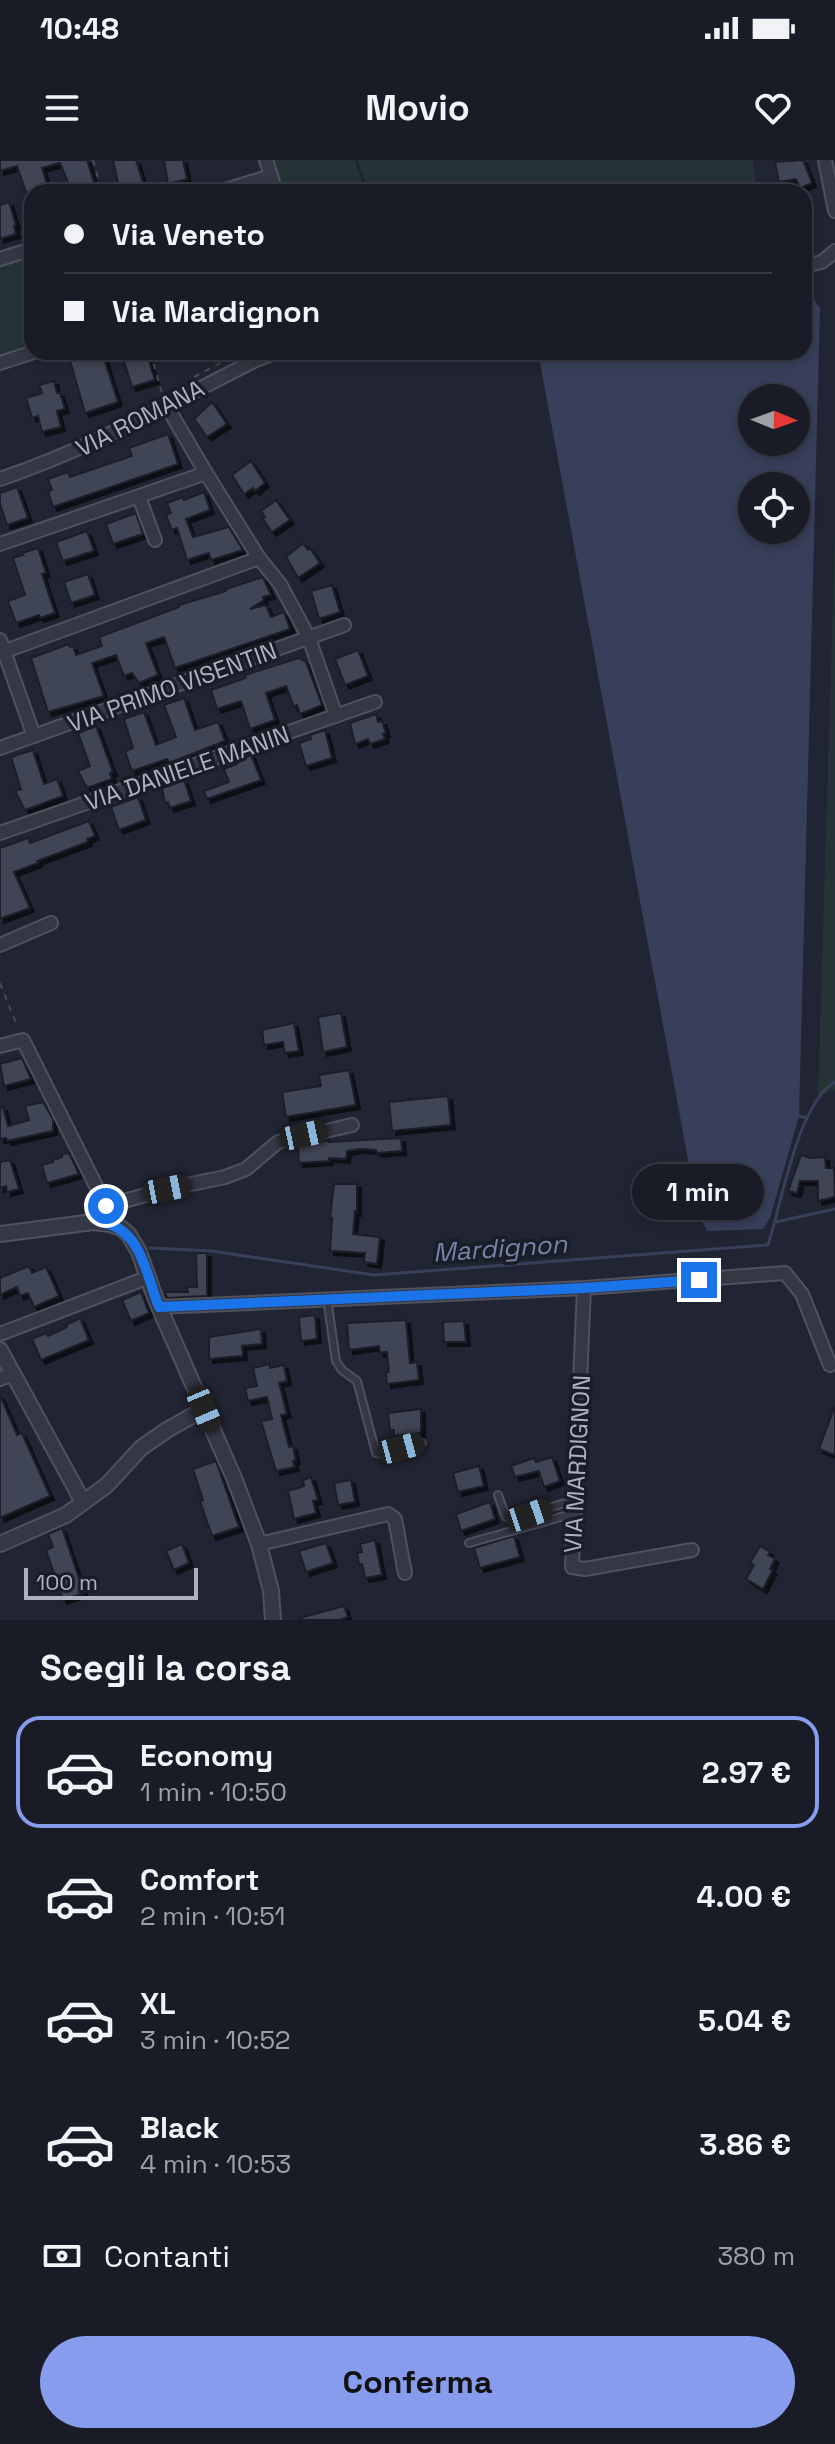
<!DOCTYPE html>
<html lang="it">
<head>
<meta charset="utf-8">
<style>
  :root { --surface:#191c26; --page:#22252e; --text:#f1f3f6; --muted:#9fa1a7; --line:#373a43; --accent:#879cec }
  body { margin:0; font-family:"Space Grotesk",sans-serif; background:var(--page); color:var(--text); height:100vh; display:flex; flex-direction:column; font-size:30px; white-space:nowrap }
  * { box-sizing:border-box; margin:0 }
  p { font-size:26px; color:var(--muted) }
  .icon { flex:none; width:44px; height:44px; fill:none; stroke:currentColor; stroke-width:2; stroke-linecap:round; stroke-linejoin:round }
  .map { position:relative; height:1460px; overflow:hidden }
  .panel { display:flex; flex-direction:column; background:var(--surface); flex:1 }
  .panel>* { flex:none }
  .top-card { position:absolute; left:24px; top:24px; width:788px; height:176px; border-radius:24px; box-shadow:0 4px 12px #0003,0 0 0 2px var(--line); display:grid; align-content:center; height:176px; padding:0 40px; background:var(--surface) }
  .needle { width:52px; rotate:91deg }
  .tools { position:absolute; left:738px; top:224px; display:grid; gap:16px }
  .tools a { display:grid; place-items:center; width:72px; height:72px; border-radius:50%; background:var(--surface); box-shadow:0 4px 12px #0003,0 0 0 2px var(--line); font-size:40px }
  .scale { position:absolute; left:24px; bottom:20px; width:174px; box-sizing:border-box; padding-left:8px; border:4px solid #adb1c1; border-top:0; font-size:22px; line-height:28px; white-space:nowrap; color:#adb1c1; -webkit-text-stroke:6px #191d28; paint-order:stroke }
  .end { position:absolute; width:36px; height:36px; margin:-18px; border:10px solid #1a73e8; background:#fff; box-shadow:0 0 0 4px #fff }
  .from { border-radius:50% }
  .bubble { position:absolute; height:56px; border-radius:28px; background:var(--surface); box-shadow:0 4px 12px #0003,0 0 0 2px var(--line); font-size:26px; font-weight:700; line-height:56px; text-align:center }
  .car { position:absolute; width:24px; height:48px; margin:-24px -12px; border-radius:10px; box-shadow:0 0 6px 2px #0007; background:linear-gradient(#222 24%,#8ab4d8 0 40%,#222 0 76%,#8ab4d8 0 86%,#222 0) }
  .top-card b { display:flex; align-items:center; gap:28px; height:76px; font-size:30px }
  .top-card b+b { border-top:2px solid var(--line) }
  .top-card i { width:20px; height:20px; background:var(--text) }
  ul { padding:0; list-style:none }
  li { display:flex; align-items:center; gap:24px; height:112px; margin:0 16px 12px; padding:0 24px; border:4px solid transparent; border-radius:24px }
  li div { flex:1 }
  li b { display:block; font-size:30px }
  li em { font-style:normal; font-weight:700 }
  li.current { border-color:var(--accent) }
  li>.icon { width:72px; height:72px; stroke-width:1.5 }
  h2 { padding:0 40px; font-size:36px; line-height:96px }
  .pay { display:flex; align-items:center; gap:20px; height:88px; padding:0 40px; font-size:30px }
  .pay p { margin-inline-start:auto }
  .button { display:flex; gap:16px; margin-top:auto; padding:16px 40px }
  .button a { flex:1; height:92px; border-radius:48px; background:var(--accent); color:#111; font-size:32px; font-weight:700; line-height:92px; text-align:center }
  .status { display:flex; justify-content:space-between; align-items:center; height:56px; padding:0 40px; background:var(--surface); direction:ltr }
  .status svg { height:22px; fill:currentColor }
  header { display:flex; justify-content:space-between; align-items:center; height:104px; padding:0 40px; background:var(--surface); font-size:36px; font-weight:700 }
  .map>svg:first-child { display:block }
  .green { fill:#253337 }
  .water { fill:#373f5a; fill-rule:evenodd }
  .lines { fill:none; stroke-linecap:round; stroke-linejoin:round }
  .stream { stroke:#373f5a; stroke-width:3 }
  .building { fill:#3f4454; stroke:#1b1f2a; stroke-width:2; filter:url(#shadow) }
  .service-casing { stroke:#4e525f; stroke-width:10 }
  .minor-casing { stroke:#4e525f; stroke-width:16 }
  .tertiary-casing { stroke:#4e525f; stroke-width:18 }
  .path { stroke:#424e53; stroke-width:2; stroke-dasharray:6 6; stroke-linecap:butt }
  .service { stroke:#343744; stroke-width:6 }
  .minor { stroke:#343744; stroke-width:12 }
  .tertiary { stroke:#343744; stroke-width:14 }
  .route { stroke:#1a73e8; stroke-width:10 }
  .labels { text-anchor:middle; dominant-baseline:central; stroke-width:7; stroke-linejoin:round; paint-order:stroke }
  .street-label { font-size:24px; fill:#adb1c1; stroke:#191d28 }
  .water-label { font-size:26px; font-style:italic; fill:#7884a7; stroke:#191d28 }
</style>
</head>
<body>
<div class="status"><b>10:48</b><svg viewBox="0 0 49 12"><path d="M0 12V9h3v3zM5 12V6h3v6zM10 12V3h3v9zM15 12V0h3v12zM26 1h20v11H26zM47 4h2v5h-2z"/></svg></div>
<header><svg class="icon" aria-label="menu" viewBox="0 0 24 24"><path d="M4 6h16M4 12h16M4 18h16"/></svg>Movio<svg class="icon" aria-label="heart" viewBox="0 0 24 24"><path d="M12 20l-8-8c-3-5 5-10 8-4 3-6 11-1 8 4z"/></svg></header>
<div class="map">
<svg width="835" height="1460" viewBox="0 0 835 1460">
  <defs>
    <filter id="shadow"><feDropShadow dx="4" dy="4" stdDeviation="0" flood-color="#0009"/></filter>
  </defs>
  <rect width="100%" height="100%" fill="#212533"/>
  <g class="green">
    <polygon points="274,0 355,0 365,32 284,32"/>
    <polygon points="358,0 753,0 757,32 368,32"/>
    <polygon points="32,96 32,185 0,195 0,106"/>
    <polygon points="835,375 835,930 818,936"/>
  </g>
  <path class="water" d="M807,130L820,148L799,956L770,1058L763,1069L707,1071L698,1053L538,192H804V131ZM752,238H796V282H752ZM752,326H796V370H752Z"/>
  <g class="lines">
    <g class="stream">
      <polyline points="799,956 807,958"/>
      <polyline points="776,1062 835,1049"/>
      <path d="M150,1088L211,1091L374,1115L768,1085C781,1046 798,942 835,922"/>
    </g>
  </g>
  <g class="building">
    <polygon points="0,0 87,0 97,32 72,32 60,3 42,8 48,27 45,28 46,32 26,32 17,6 0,11"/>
    <polygon points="113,0 136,0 146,32 120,32"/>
    <polygon points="164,0 183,0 187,19 168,24"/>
    <polygon points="803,0 812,23 800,28 796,19 779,22 775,2"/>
    <polygon points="9,42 16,65 14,66 16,74 0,79 0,45"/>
    <polygon points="74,192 102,192 118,242 85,253 69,197 75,195"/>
    <polygon points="121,192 146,192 155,220 132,227"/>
    <polygon points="54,221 57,233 60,233 65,249 57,251 61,267 42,272 38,256 32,258 26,238 42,233 39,225"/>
    <polygon points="212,242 227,264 207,277 194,259"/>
    <polygon points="168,274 178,304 53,347 48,331 52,330 48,319 68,312 70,317 132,296 129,288"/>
    <polygon points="251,301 265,323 255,331 253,328 244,334 232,315"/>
    <polygon points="17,327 28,358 7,365 0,344 0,333"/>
    <polygon points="204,332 210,350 186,359 193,377 229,367 243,390 211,400 209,393 187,400 177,368 172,370 166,355 171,353 167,343 183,337 184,340"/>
    <polygon points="276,340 290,360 272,372 262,358 265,357 261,351"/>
    <polygon points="136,353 143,374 113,384 106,364"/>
    <polygon points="87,371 94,391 63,401 56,382"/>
    <polygon points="303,383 308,390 310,388 320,403 298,418 286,397"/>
    <polygon points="38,388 46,413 42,414 55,453 40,458 39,455 16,463 8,441 25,435 13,398 23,395 22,393"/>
    <polygon points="88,414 95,435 71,443 64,422"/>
    <polygon points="263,417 271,435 263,437 264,440 250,449 266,445 271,457 284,452 290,469 175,508 164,477 146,483 158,515 139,523 132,513 124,516 116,495 92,503 104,536 48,552 31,498 69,484 70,487 73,486 76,495 102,486 99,477 179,447 179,445 226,431 226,429"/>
    <polygon points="332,425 340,452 319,459 311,431"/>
    <polygon points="358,490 368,516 345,525 335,499"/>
    <polygon points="299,498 306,502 322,545 300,554 297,545 294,547 286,526 266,533 275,560 250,569 241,541 217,549 211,530 246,518 245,515"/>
    <polygon points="184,538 195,570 218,562 225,581 169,603 167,599 132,611 125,591 133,588 124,559 144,552 156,585 176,577 164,545"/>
    <polygon points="376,554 378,562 382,561 386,573 383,574 385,579 370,584 368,579 355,584 350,563"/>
    <polygon points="96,566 113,612 110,613 112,619 87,628 78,611 90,606 78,573"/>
    <polygon points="325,570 332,598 306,606 299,583 311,579 310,575"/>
    <polygon points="33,590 44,624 57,619 63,636 25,650 15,631 21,629 11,597"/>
    <polygon points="251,595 261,620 207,639 204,631 229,622 224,609 237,604 236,601"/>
    <polygon points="184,620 191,641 170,648 168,642 165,643 162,628"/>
    <polygon points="138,637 146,660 119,670 111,647"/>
    <polygon points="89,661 95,676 87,679 88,682 37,701 38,703 14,712 30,748 0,759 0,688 28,678 30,683"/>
    <polygon points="341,853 347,887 323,892 318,857"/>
    <polygon points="294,863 299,891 285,893 283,882 264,885 262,870"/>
    <polygon points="22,898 31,919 4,926 0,904"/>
    <polygon points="349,910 356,945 286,957 282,932 321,926 319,915"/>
    <polygon points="448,936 451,965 392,971 389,942"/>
    <polygon points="43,942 53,959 53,971 7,981 6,978 0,979 0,948 3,947 8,966 29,960 25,946"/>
    <polygon points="401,978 402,991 377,993 376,990 359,989 347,991 346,999 329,998 329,1001 299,1003 298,987 329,980 329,982"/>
    <polygon points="69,993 79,1014 47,1023 42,1005 53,1002 53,1000 62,997 62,994"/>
    <polygon points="801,995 810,998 825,997 826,1008 834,1008 835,1037 818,1041 818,1021 800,1021 797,1033 788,1031"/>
    <polygon points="10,1000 19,1029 7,1032 6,1026 0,1028 0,1002"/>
    <polygon points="334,1024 357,1024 357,1052 355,1051 353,1074 380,1077 377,1104 364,1102 365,1093 330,1091 332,1058 330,1058"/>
    <polygon points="196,1093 207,1093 207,1136 167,1138 165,1132 188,1132 187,1127 197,1127"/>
    <polygon points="29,1106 32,1113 46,1107 59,1136 34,1147 28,1133 20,1136 17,1127 0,1135 0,1118"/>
    <polygon points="141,1132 149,1153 131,1161 122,1140"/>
    <polygon points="315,1155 317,1179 301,1181 299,1157"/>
    <polygon points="80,1158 89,1180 41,1200 32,1179 46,1173 48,1176 67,1167 66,1165"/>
    <polygon points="406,1160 410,1203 417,1202 419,1220 387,1224 386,1212 389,1212 387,1192 380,1193 379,1186 349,1190 347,1163"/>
    <polygon points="464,1161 466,1182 444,1182 443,1162"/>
    <polygon points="261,1169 262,1184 242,1186 243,1196 209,1199 209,1177"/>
    <polygon points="270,1204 270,1208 284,1205 287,1221 279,1223 287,1254 281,1255 289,1287 293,1286 296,1300 293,1301 295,1307 276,1311 261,1261 272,1259 267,1237 248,1241 245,1228 257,1226 253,1208"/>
    <polygon points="0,1235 17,1275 22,1273 50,1336 0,1358"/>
    <polygon points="834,1248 835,1248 835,1295 819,1289"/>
    <polygon points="421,1249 421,1273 394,1276 394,1270 390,1270 388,1253"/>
    <polygon points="552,1297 560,1321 544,1327 539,1311 515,1317 511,1306 534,1298 536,1302"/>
    <polygon points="216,1301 239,1367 212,1376 200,1341 203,1340 193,1309"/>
    <polygon points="479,1306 484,1326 458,1332 453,1313"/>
    <polygon points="311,1317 318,1340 313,1341 316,1353 294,1359 288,1331 304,1326 303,1320"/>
    <polygon points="351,1320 355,1342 338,1345 334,1323"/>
    <polygon points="490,1342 495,1359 461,1371 456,1354"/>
    <polygon points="62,1368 84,1433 63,1440 46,1390 53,1387 48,1374"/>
    <polygon points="514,1376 520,1397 480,1408 474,1388"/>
    <polygon points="375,1380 382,1415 365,1418 362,1404 359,1405 357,1393 362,1392 360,1384"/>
    <polygon points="326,1383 333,1403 306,1412 299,1391"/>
    <polygon points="182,1384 189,1403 174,1410 166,1391"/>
    <polygon points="760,1386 770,1392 768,1395 775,1399 770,1409 773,1410 763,1429 746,1419 754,1405 750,1403"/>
    <polygon points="344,1446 348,1457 339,1460 301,1460 300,1458"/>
  </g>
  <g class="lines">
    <g class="service-casing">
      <g id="service">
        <polyline points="327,1138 336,1201 342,1210 357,1221 376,1293 380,1294 422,1283"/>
        <polyline points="498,1335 506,1357 512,1359 575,1340"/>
        <polyline points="469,1383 575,1353"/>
      </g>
    </g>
    <g class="minor-casing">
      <g id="minor">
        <polyline points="266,0 276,32"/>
        <polyline points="825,0 835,51"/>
        <polyline points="219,32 271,16"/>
        <polyline points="0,99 32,89"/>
        <polyline points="804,106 822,102 835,91"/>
        <polyline points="0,203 34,192"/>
        <polyline points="166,245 206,313 259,398 280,424 309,478 336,556"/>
        <path d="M0,319C90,289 172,242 256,200L277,192"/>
        <polyline points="139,337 155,380"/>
        <polyline points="0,384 206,313"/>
        <polyline points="0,480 34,576"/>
        <polyline points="0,493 259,398"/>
        <polyline points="0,588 344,465"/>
        <polyline points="0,673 375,542"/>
        <polyline points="0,785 51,763"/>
        <polyline points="0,886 23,880 106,1046 102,1062"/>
        <polyline points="106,1046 167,1029 225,1017 246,1009 278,982 352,965"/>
        <polyline points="584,1128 572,1407 585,1409 692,1390"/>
        <polyline points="159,1147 584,1128 785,1113 802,1134 830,1205"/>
        <polyline points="0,1174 149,1117"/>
        <polyline points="0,1219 11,1215"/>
        <polyline points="259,1384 388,1354 395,1359 405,1413"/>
      </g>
    </g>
    <g class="tertiary-casing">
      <g id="tertiary">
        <polyline points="0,1074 93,1062 110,1064 121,1068 129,1075 139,1092 156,1140 234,1318 259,1384 271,1431 273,1460"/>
        <polyline points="0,1190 83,1342"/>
        <polyline points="0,1384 66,1355 107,1325 141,1288 167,1270 204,1249"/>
      </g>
    </g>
    <g class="path">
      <polyline points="93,0 102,32"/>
      <polyline points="150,192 162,233"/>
      <polyline points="194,217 242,192"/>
      <polyline points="0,823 18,868"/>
    </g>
    <use href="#service" class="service"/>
    <use href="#minor" class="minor"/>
    <use href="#tertiary" class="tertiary"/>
  </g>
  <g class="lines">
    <path class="route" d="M106,1046L102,1062C142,1070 146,1115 159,1147L584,1128L699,1120"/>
  </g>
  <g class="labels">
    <g class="street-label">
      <text transform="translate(140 258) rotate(-27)">VIA ROMANA</text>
      <text transform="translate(172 527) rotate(-20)">VIA PRIMO VISENTIN</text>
      <text transform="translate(187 608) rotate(-19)">VIA DANIELE MANIN</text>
      <text transform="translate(577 1304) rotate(-87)">VIA MARDIGNON</text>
    </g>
    <g class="water-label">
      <text transform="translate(500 1088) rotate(-4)">Mardignon</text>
    </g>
  </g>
</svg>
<div class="tools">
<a><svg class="needle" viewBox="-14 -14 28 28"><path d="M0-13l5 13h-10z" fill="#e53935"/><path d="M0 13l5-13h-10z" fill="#9fa1a7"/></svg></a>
<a><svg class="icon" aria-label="locate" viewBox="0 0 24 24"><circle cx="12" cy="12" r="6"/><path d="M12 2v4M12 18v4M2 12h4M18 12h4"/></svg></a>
</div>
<div class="scale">100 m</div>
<i class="end from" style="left:106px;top:1046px"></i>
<i class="end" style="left:699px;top:1120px"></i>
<div class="bubble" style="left:632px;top:1004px;width:132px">1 min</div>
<i class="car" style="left:304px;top:975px;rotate:78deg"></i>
<i class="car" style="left:167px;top:1029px;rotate:79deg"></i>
<i class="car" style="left:204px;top:1249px;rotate:157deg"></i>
<i class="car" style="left:401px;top:1288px;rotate:75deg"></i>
<i class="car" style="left:529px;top:1355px;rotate:71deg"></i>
<div class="top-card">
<b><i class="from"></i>Via Veneto</b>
<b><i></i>Via Mardignon</b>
</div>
</div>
<section class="panel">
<h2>Scegli la corsa</h2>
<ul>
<li class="current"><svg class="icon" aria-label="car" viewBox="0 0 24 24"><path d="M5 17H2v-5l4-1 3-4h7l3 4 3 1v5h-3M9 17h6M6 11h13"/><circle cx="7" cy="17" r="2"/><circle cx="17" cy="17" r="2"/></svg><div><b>Economy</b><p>1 min · 10:50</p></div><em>2.97 €</em></li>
<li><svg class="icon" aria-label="car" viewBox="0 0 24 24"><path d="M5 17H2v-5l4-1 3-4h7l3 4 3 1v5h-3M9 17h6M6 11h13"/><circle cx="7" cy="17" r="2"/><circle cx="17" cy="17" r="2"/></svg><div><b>Comfort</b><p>2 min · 10:51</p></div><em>4.00 €</em></li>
<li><svg class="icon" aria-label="car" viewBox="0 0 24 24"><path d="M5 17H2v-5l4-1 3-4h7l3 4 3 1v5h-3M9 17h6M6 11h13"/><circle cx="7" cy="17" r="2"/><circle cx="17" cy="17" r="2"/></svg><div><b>XL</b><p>3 min · 10:52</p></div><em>5.04 €</em></li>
<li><svg class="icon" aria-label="car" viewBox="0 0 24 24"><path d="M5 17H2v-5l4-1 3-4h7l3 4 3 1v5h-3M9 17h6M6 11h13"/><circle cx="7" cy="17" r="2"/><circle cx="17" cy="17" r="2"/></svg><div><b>Black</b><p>4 min · 10:53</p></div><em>3.86 €</em></li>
</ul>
<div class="pay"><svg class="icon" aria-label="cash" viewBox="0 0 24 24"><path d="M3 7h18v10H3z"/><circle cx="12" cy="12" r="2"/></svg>Contanti<p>380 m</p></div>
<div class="button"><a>Conferma</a></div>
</section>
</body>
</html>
